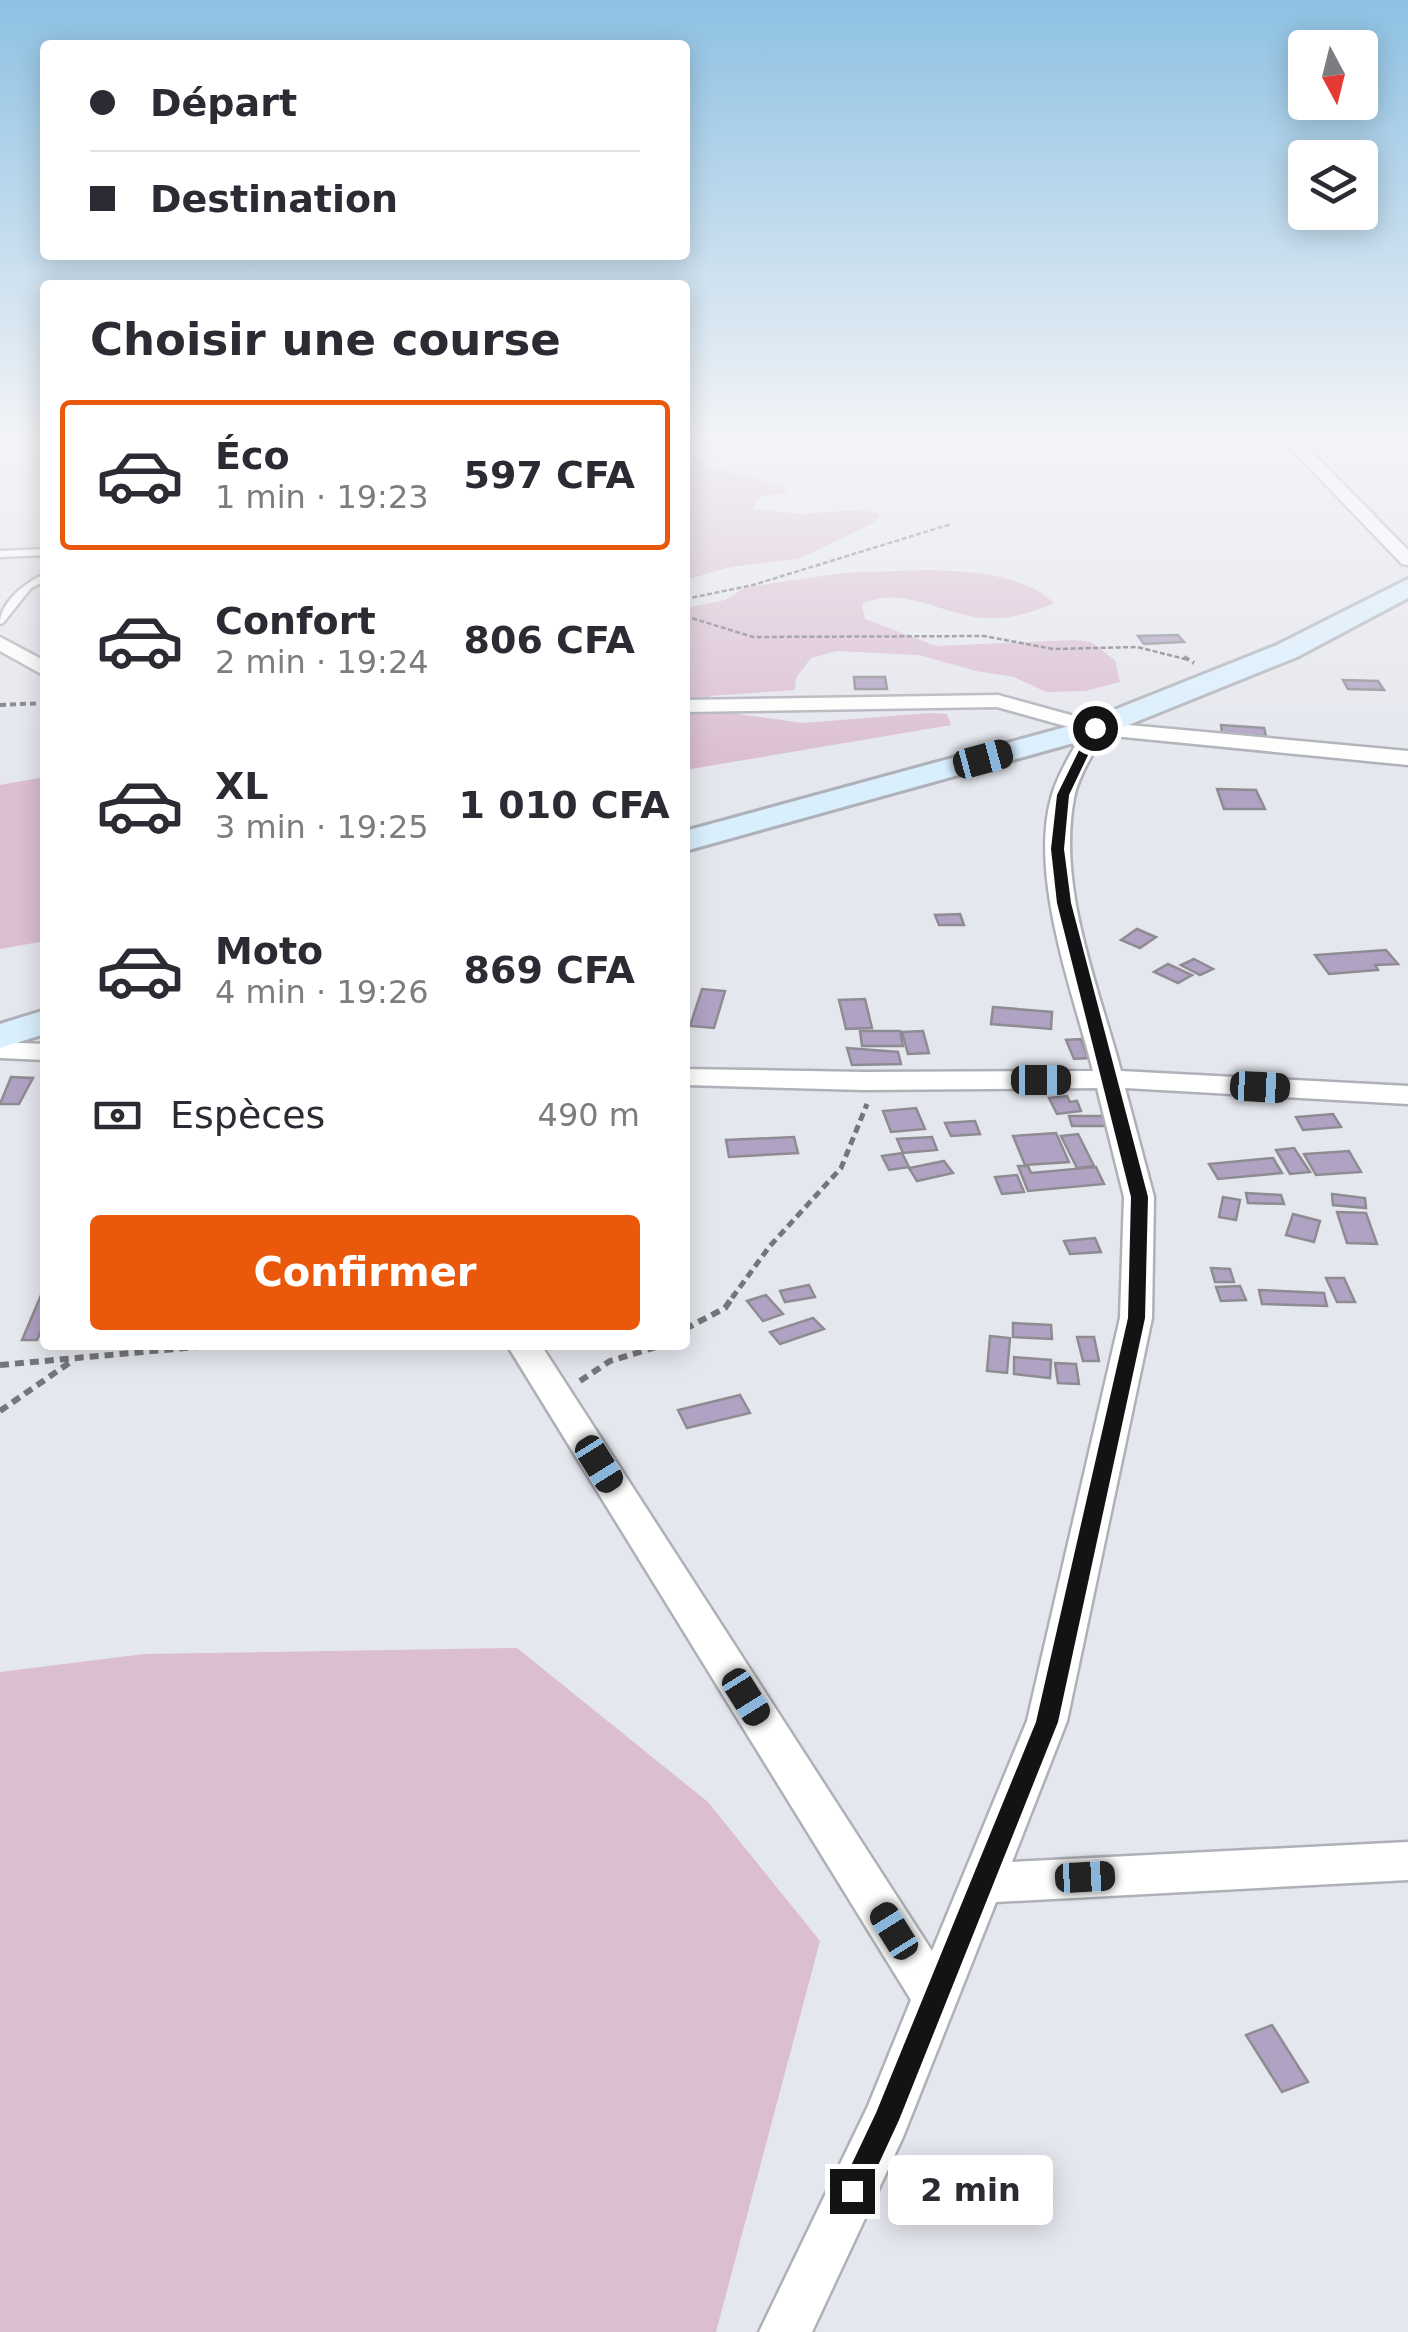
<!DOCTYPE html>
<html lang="fr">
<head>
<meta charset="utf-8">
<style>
  :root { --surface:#fff; --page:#f2f2f3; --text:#2b2b33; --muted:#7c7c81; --line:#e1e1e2; --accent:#ea580c }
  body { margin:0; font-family:"DejaVu Sans",sans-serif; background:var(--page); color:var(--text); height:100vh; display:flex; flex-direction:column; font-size:38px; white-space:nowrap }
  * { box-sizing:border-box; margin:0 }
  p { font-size:32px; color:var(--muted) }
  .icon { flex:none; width:55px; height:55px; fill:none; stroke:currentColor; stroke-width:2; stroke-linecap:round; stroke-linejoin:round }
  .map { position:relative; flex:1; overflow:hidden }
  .side { position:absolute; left:40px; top:280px; width:650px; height:1070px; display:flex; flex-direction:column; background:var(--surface); border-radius:10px; box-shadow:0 5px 25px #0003 }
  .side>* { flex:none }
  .hud { position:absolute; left:40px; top:40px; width:650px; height:220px; border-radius:10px; box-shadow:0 5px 25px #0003; display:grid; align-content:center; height:220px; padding:0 50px; background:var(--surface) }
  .needle { width:65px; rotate:173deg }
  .fabs { position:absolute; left:1288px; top:30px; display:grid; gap:20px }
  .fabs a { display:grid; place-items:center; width:90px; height:90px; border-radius:10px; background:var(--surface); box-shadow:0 5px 25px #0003; font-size:50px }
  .end { position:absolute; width:45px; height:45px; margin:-22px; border:12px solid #131316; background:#fff; box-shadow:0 0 0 5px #fff }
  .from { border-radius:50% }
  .bubble { position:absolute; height:70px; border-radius:10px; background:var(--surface); box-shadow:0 5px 25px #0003; font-size:32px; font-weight:600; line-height:70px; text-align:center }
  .car { position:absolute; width:30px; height:60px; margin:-30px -15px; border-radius:12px; box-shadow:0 0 8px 2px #0007; background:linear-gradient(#222 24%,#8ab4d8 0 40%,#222 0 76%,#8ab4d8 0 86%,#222 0) }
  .hud b { display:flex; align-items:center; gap:35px; height:95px; font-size:38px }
  .hud b+b { border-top:2px solid var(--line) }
  .hud i { width:25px; height:25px; background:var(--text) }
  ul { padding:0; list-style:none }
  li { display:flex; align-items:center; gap:30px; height:150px; margin:0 20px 15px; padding:0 30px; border:5px solid transparent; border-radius:10px }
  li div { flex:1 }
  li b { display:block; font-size:38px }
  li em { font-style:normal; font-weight:600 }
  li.on { border-color:var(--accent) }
  li>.icon { width:90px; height:90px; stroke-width:1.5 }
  h2 { padding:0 50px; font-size:45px; line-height:120px }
  .pay { display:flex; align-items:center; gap:25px; height:110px; padding:0 50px; font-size:38px }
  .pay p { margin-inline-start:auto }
  .button { display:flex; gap:20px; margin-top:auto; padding:20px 50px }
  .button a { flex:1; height:115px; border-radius:10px; background:var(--accent); color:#fff; font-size:40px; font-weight:600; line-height:115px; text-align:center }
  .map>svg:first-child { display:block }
  .green { fill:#dbbed2 }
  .building { fill:#b0a2c3; stroke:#8e8c92; stroke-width:2.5 }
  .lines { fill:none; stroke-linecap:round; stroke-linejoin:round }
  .service-casing { stroke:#afb1b8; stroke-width:5 }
  .minor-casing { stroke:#afb1b8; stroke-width:5 }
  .secondary-casing { stroke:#afb1b8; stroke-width:6 }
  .path-far3 { stroke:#75767b; stroke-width:2.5; stroke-dasharray:5 2.5; stroke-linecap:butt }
  .path-far2 { stroke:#75767b; stroke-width:4; stroke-dasharray:6 4; stroke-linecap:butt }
  .path-far1 { stroke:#75767b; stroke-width:5; stroke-dasharray:8 5; stroke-linecap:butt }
  .path { stroke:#75767b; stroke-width:6; stroke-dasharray:9 6; stroke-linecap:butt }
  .service { fill:#fff; fill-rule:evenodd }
  .minor { fill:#fff; fill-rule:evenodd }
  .secondary { fill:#daeffe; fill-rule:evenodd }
  .route { fill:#131316 }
</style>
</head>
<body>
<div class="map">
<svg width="1408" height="2332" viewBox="0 0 1408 2332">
  <rect width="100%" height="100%" fill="#e5e7ee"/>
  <g class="green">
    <polygon points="685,452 713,468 783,486 787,492 760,497 752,509 800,514 861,510 881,514 875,522 801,558 731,567 685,580"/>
    <path d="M925,570C968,571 1021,573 1054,603C1031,613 1011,619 985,618C945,616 901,584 862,604L865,619L936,646L1076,640L1091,642L1115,660L1120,682L1085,691L1046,692L1014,677L976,671L919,655L837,651L811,658L796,678L795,690L710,696L717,711L803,723L930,713L947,714L951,725L685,770V608L725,600L746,587L842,573Z"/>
    <polygon points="45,777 45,941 0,949 0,785"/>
    <polygon points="517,1648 708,1802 820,1941 716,2332 0,2332 0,1672 144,1654"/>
  </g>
  <g class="building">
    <polygon points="1178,635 1184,642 1144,644 1138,636"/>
    <polygon points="854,677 885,677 887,689 855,689"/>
    <polygon points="1343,680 1378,681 1384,690 1348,689"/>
    <polygon points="1221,725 1264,728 1266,736 1222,734"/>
    <polygon points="1217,789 1256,790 1265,809 1224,809"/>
    <polygon points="960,914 964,925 939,925 935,915"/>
    <polygon points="1137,929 1156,937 1140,948 1121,940"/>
    <polygon points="1386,950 1398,964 1375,965 1378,970 1329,974 1315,955"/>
    <polygon points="1194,959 1213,969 1200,975 1181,965"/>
    <polygon points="1168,964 1192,975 1178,983 1154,972"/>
    <polygon points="702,989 725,991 714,1028 690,1026"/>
    <polygon points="865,999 872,1028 846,1029 839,1000"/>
    <polygon points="993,1007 1052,1012 1051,1029 991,1024"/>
    <polygon points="860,1031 900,1031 903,1046 862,1046"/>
    <polygon points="923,1031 929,1053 908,1054 902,1032"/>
    <polygon points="1081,1039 1088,1058 1074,1059 1066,1040"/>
    <polygon points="847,1048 898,1052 901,1064 852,1065"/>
    <polygon points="11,1077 33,1078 19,1104 0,1104"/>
    <polygon points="1067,1096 1070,1102 1077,1101 1081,1111 1057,1114 1049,1098"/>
    <polygon points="916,1108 925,1129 891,1132 883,1111"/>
    <polygon points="1333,1114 1341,1127 1303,1130 1296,1117"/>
    <polygon points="1069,1116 1104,1116 1107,1126 1072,1126"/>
    <polygon points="975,1121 980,1134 951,1136 945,1123"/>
    <polygon points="1056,1133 1069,1162 1025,1165 1013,1136"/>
    <polygon points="1078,1134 1094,1166 1077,1168 1061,1136"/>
    <polygon points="794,1137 798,1153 729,1157 726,1140"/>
    <polygon points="932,1137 937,1150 903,1153 897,1139"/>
    <polygon points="1294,1148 1310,1172 1290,1174 1276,1150"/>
    <polygon points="1349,1151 1361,1172 1316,1175 1304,1154"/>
    <polygon points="902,1153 909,1167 889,1170 882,1156"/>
    <polygon points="1273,1158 1282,1173 1218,1179 1209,1164"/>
    <polygon points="944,1161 953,1173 917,1181 909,1168"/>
    <polygon points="1018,1166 1028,1166 1031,1173 1096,1167 1104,1184 1028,1191"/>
    <polygon points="1017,1175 1024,1192 1002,1194 995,1177"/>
    <polygon points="1246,1193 1281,1195 1284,1204 1248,1203"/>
    <polygon points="1332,1194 1365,1198 1366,1208 1333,1205"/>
    <polygon points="1223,1197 1240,1200 1236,1220 1219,1217"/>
    <polygon points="1337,1212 1366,1213 1377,1244 1347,1243"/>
    <polygon points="1293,1214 1320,1221 1314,1242 1286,1235"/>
    <polygon points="1095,1238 1101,1252 1070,1254 1064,1241"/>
    <polygon points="1211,1268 1230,1269 1234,1282 1215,1282"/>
    <polygon points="1326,1278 1344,1278 1355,1302 1337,1302"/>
    <polygon points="809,1285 815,1297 785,1302 780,1291"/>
    <polygon points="1240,1286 1246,1300 1221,1301 1216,1287"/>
    <polygon points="1259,1290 1324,1293 1327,1306 1262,1304"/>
    <polygon points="42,1293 45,1331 41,1331 37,1340 22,1340"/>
    <polygon points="766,1295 783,1314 763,1321 747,1301"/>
    <polygon points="813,1318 824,1329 780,1344 770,1332"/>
    <polygon points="1013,1323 1051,1325 1052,1339 1013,1337"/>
    <polygon points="990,1336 1010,1338 1007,1373 987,1371"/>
    <polygon points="1077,1337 1094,1337 1099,1361 1083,1361"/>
    <polygon points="1014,1357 1051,1360 1050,1378 1014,1374"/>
    <polygon points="1055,1363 1076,1364 1079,1384 1058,1383"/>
    <polygon points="740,1395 750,1413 687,1428 678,1410"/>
    <polygon points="1272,2025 1308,2082 1282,2092 1246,2035"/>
  </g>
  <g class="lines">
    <g class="service-casing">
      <g id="service">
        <polygon points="45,549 45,555 0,557 0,551"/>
        <path d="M45,574V581L31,588L3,623L0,624C0,602 26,582 45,574Z"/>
      </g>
    </g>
    <g class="minor-casing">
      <g id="minor">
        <polygon points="1281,438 1298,438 1408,550 1408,565 1402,564"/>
        <polygon points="0,637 45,661 45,676 0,651"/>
        <path d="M998,695L1096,722L1408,751V765L1103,735C1093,754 1078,777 1074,798C1057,888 1098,985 1121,1071L1408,1086V1104L1125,1088L1154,1197L1152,1318L1067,1721L1012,1862L1408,1842V1880L996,1902L903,2137L812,2332H759L868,2106L911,2000L507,1345H541L932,1951L1027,1721L1120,1318L1124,1197L1097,1088L864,1090L685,1085V1069L864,1072L1093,1071C1073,992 1028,874 1052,795C1058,773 1073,751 1083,731L997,707L685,712V700Z"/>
        <polygon points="0,1042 45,1044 45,1060 0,1058"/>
      </g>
    </g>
    <g class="secondary-casing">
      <g id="secondary">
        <polygon points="1408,579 1408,598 1297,657 1106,734 685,851 685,831 1084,722 1277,645"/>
        <polygon points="45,1010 45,1034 0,1048 0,1024"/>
      </g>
    </g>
    <g class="path-far3">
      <polyline points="685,599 753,585 951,524"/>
      <polyline points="685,616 753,637 984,636 1053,649 1137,647 1189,660"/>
    </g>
    <g class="path-far2">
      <polyline points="1184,657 1194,663"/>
      <polyline points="0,705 45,703"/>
    </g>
    <polyline class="path-far1" points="732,1298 769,1247 841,1168 867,1104"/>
    <g class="path">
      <polyline points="685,1329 725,1308 734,1295"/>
      <polyline points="0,1365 219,1345"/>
      <polyline points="580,1381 610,1361 663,1345"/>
      <polyline points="0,1411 69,1363"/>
    </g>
    <use href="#service" class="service"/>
    <use href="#minor" class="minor"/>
    <use href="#secondary" class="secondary"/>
  </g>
  <linearGradient id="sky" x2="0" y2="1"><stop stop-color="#8dc1e3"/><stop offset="0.57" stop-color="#f3f4f7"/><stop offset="1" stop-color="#f3f4f7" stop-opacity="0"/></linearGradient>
  <rect width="1408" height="765" fill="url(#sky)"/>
  <polygon class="route" points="1091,726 1101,728 1069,795 1064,849 1071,903 1148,1197 1145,1318 1058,1722 899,2120 862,2200 852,2204 843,2200 839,2191 876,2113 1036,1722 1128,1318 1131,1197 1057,903 1051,849 1057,795"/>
</svg>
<div class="fabs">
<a><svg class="needle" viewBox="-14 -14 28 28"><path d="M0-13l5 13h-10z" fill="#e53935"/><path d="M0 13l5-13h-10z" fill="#7c7c81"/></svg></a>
<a><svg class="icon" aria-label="layers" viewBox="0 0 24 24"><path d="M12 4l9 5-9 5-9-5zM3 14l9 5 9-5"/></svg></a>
</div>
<i class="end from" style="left:1095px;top:728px"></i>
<i class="end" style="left:852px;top:2191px"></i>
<div class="bubble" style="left:888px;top:2155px;width:165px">2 min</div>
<i class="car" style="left:983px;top:759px;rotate:75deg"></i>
<i class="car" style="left:1041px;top:1080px;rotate:90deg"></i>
<i class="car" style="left:1260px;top:1087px;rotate:93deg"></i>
<i class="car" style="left:599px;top:1464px;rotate:148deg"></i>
<i class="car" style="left:746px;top:1697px;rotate:148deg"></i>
<i class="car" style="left:1085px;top:1877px;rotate:87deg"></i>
<i class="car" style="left:894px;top:1931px;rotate:328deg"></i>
<div class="hud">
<b><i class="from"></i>Départ</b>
<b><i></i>Destination</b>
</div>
<section class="side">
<h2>Choisir une course</h2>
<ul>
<li class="on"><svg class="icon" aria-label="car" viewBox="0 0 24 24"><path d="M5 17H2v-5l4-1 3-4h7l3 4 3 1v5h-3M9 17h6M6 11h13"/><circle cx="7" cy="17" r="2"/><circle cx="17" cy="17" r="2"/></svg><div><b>Éco</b><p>1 min · 19:23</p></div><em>597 CFA</em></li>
<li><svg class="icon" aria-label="car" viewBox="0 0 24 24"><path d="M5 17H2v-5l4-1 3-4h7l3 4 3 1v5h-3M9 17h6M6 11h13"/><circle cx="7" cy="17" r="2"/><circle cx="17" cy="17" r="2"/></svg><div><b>Confort</b><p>2 min · 19:24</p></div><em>806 CFA</em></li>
<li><svg class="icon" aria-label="car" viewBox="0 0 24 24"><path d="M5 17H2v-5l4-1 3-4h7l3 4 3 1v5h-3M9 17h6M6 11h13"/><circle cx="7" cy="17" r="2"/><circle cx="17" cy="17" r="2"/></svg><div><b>XL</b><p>3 min · 19:25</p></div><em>1 010 CFA</em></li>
<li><svg class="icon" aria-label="car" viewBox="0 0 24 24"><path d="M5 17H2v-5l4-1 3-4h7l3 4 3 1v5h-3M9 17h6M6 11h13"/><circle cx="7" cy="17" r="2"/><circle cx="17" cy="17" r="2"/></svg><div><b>Moto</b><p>4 min · 19:26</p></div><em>869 CFA</em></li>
</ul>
<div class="pay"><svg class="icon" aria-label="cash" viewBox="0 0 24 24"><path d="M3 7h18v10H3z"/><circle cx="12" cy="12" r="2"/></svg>Espèces<p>490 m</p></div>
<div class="button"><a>Confirmer</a></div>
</section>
</div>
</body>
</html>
